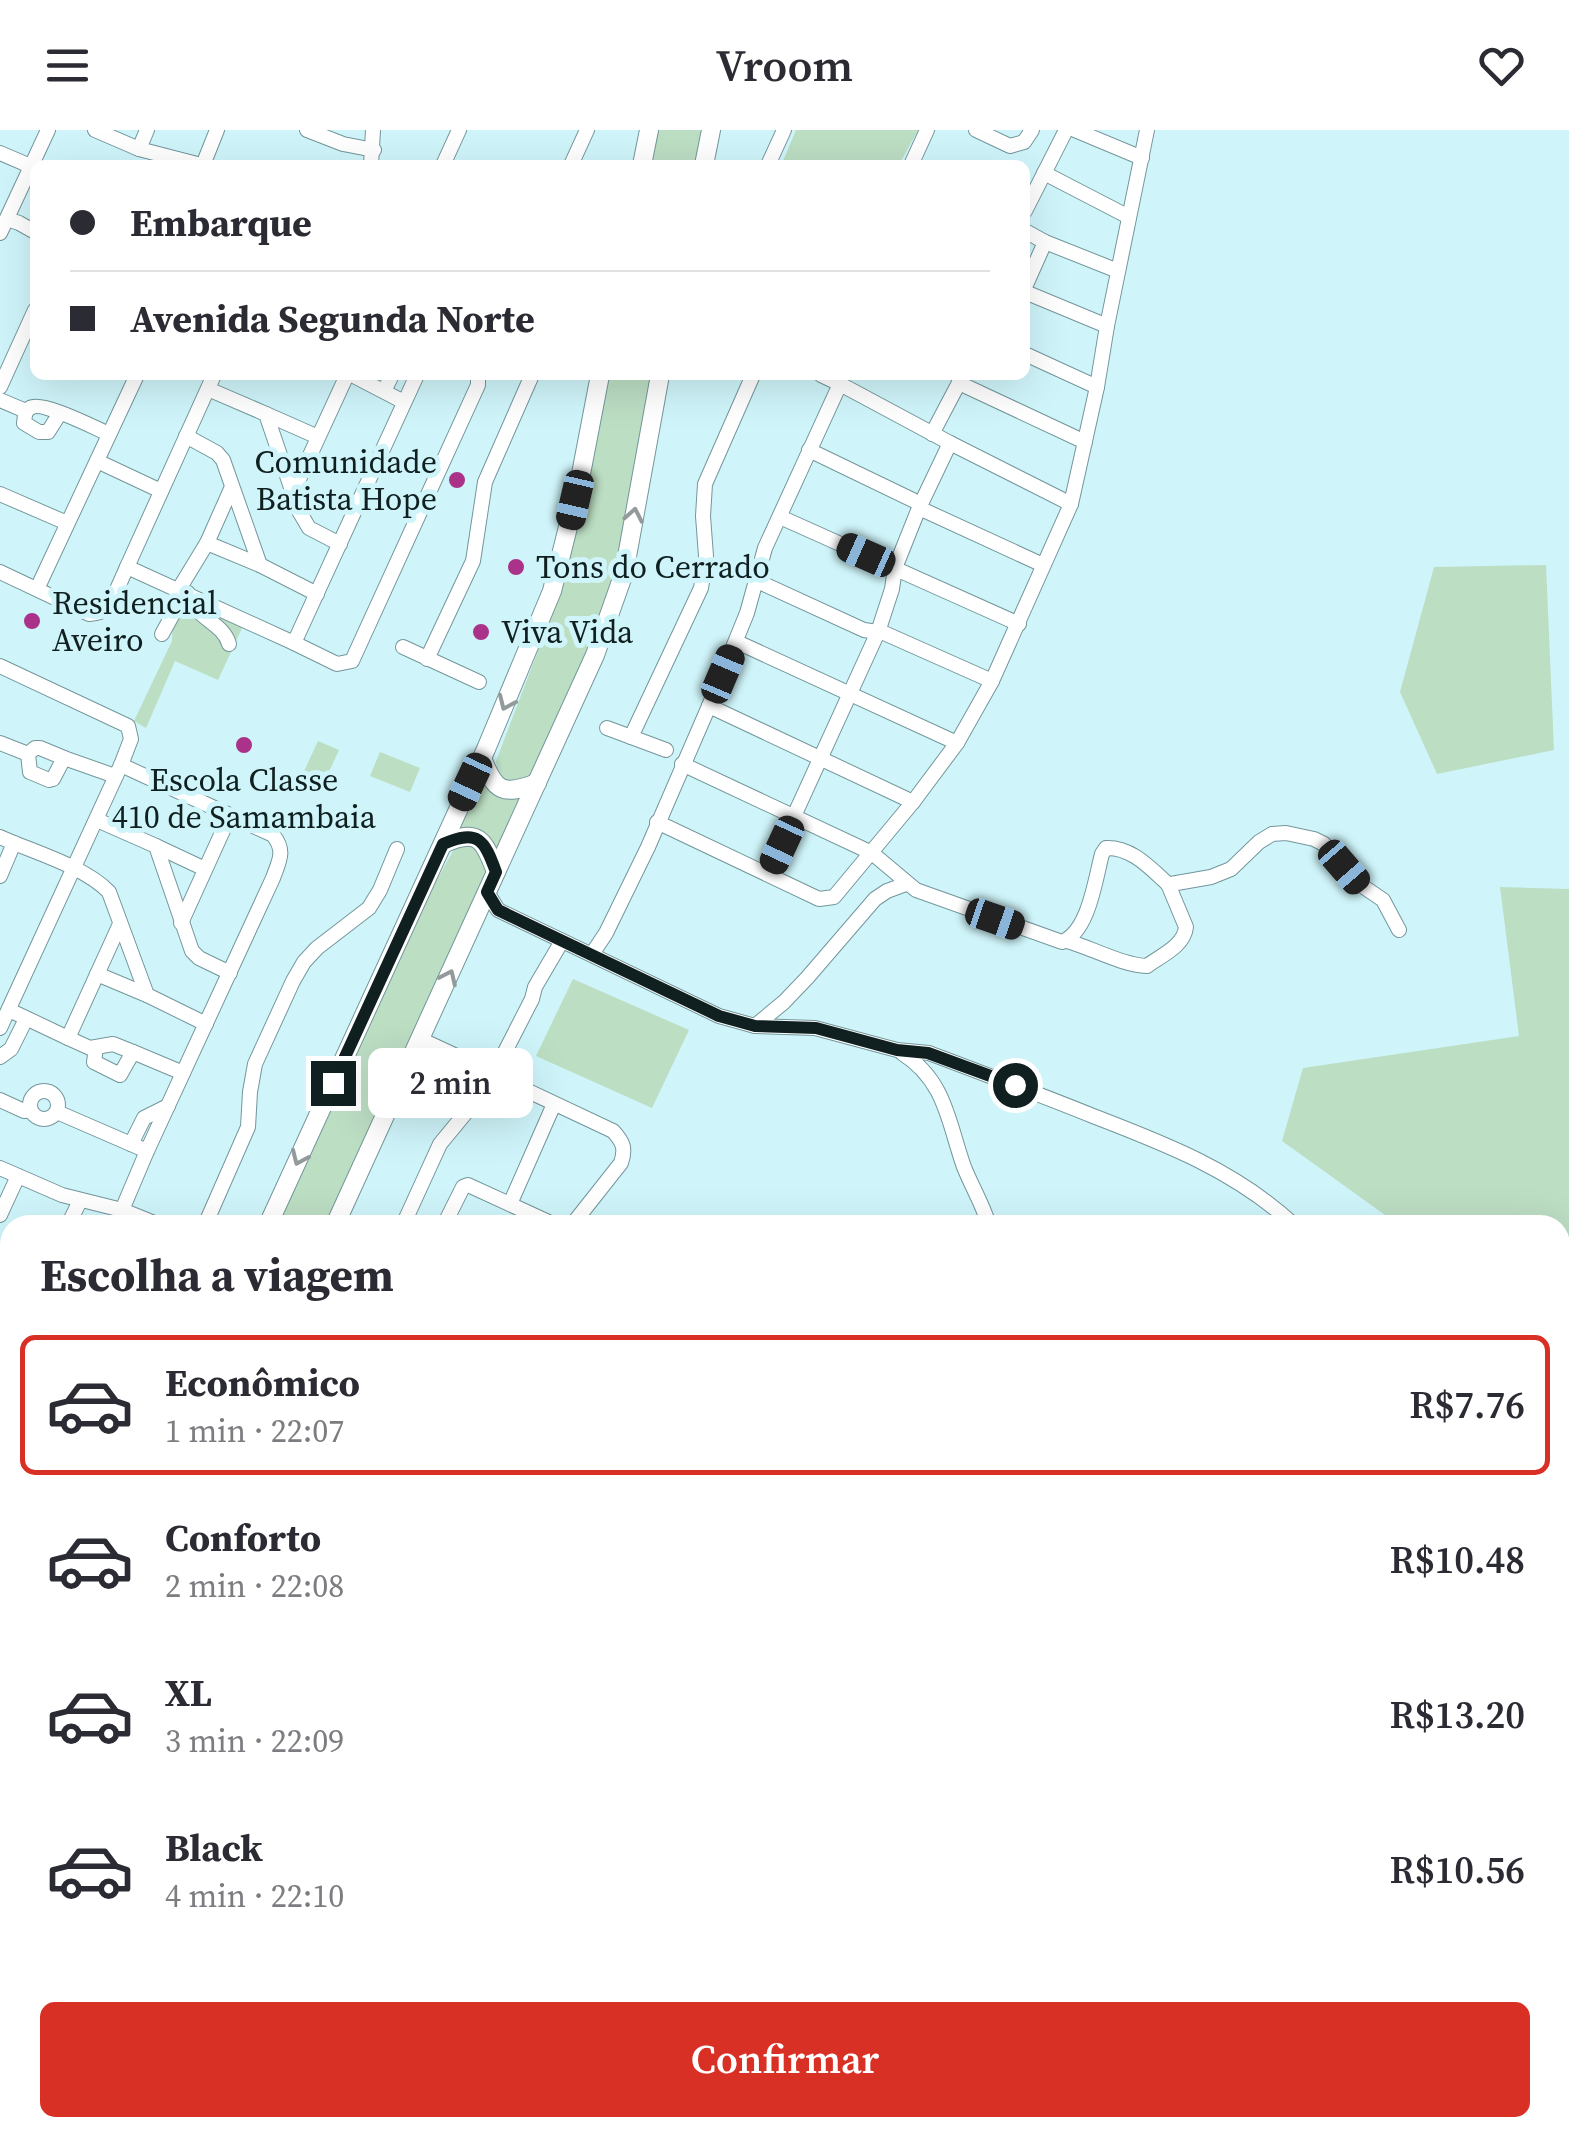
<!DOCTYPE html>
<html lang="pt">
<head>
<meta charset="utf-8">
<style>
  :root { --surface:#fff; --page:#f2f2f3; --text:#2b2b33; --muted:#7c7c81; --line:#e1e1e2; --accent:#d93025 }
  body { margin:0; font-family:"Source Serif 4",serif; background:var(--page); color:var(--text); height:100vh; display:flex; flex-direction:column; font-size:38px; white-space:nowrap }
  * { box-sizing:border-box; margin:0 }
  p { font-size:32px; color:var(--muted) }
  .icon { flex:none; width:55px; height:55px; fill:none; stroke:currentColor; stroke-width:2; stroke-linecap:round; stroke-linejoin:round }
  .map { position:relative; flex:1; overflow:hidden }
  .details { position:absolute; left:0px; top:1085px; width:1570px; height:922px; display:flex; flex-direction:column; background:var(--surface); border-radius:30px 30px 0 0; box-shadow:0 10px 40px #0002 }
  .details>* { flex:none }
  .top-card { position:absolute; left:30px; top:30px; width:1000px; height:220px; border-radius:15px; box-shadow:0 10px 40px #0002; display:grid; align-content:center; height:220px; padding:0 40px; background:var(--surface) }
  .end { position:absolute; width:45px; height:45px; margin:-22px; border:12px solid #101f20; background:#fff; box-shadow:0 0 0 5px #fff }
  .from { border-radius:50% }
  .bubble { position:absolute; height:70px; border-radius:15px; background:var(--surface); box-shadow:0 10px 40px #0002; font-size:32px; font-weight:600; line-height:70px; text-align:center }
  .car { position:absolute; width:30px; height:60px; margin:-30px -15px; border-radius:12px; box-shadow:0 0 8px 2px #0007; background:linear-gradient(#222 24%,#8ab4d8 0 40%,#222 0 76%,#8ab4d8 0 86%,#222 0) }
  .top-card b { display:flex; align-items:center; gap:35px; height:95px; font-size:38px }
  .top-card b+b { border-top:2px solid var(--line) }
  .top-card i { width:25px; height:25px; background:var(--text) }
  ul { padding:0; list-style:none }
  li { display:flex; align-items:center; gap:30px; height:140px; margin:0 20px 15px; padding:0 20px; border:5px solid transparent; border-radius:15px }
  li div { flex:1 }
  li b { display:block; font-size:38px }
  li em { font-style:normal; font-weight:600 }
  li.on { border-color:var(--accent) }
  li>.icon { width:90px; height:90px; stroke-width:1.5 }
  h2 { padding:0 40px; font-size:45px; line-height:120px }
  .button { display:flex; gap:20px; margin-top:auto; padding:20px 40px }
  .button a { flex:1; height:115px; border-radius:15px; background:var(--accent); color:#fff; font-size:40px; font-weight:600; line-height:115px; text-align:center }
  header { display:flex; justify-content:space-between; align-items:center; height:130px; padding:0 40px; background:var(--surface); font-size:45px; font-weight:600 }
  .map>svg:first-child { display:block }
  .green { fill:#bcdec3 }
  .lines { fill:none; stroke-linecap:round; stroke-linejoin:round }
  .minor-casing { stroke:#73969b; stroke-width:16 }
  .major-casing { stroke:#73969b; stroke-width:20 }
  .minor { stroke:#fff; stroke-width:14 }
  .major { stroke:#fff; stroke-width:18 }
  .oneway { stroke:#939a9b }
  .route { stroke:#101f20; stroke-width:12 }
  .poi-dot { fill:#aa3289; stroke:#cff5fa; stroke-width:4 }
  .labels { text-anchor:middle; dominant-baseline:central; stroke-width:10; stroke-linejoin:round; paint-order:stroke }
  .poi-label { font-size:32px; fill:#101f20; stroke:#cff5fa; text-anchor:start }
</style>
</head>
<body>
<header><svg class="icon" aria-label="menu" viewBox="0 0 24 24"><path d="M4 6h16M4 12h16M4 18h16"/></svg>Vroom<svg class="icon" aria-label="heart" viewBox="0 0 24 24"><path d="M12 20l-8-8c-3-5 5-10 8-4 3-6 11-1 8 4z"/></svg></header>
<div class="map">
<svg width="1569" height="2006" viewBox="0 0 1569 2006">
  <rect width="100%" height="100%" fill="#cff5fa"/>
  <g class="green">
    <polygon points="657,0 703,0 696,35 650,35"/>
    <polygon points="796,0 918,0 899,35 790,35 783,31"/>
    <polygon points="608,245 657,245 621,443 592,525 531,646 509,654 498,644 496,631 552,484 573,417"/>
    <polygon points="1546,435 1554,620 1437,644 1400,562 1434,437"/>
    <polygon points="184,473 243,496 218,550 175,531 146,598 134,591 172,511 173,490"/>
    <polygon points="318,611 339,620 321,659 300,650"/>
    <polygon points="380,622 420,638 410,662 370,646"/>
    <path d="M481,645L526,663L499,726C491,700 479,704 456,702Z"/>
    <polygon points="467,714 479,715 493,741 338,1082 325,1088 321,1095 277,1095 429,764 454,719"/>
    <polygon points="1500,757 1569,759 1569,1124 1560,1123 1560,1095 1399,1095 1282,1011 1303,938 1519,906"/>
    <polygon points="573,849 689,900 652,978 536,926"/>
    <polygon points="1569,1268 1569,1459 1560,1449 1560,1276"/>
    <polygon points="1569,1500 1569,1615 1560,1608 1560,1520"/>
    <polygon points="10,1676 10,1791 0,1813 0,1698"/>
    <polygon points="1569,1688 1569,2006 1485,2006 1488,1998 1560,1998 1560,1712"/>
    <polygon points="1068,1998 1212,1998 1208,2006 1065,2006"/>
  </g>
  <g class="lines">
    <g class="minor-casing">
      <g id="minor">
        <polyline points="95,0 139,19 201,35"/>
        <polyline points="307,0 343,14 374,20"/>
        <polyline points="976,0 1010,16 1024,12 1032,0"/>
        <polyline points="1075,0 1142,28"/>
        <polyline points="139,19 147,0"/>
        <polyline points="0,23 35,38"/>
        <polyline points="203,35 217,0"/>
        <polyline points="371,35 373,0"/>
        <polyline points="443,35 459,0"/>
        <polyline points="571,35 587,0"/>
        <polyline points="768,35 784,0"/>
        <polyline points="911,35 927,0"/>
        <polyline points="1044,43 1129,87"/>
        <polyline points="1025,81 1066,0"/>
        <polyline points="7,89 19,93 35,102"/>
        <polyline points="1025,101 1045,112 1118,141"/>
        <polyline points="0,103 48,0"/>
        <polyline points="1025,157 1045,112"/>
        <polyline points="1025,162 1107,196"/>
        <polyline points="1025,224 1097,257"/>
        <polyline points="352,245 404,272"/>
        <polyline points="959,253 1085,312"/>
        <polyline points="840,254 950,313 1071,374"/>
        <polyline points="0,257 35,180"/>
        <polyline points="208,259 266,284 299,381 309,398 340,414"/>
        <polyline points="384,261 392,245"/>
        <polyline points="0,270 26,281"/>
        <path d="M60,283L48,302H39L24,293C25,287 24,282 30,278C41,270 95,298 109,304"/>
        <polyline points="266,284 318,307"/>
        <polyline points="932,304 962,247"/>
        <polyline points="186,306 217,323 223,330 260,435 317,464"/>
        <polyline points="809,320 921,374"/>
        <polyline points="97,331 161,361"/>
        <polyline points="294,360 347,245"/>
        <polyline points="0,364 67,393"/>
        <polyline points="919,378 1043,435"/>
        <polyline points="780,387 1019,494"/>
        <polyline points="207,413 260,435"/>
        <polyline points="127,437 214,245"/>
        <polyline points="0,442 74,477 89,484 96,483 103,481 110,475 127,437 294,513 417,245"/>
        <polyline points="755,450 864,500 884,503 992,551"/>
        <polyline points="37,459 137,245"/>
        <polyline points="179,459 207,413 231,359"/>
        <path d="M188,463C193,488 223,492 229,514"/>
        <polyline points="162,504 185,462"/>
        <polyline points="737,512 957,613"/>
        <polyline points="294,513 337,534 352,531 478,255 478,245"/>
        <polyline points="403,517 479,552"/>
        <polyline points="427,529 473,431 485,352 532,245"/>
        <path d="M0,536L128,596L131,609L121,635L273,705C286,721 279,731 273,748L147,1021L122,1080"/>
        <polyline points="709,576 913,672"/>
        <polyline points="607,598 666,620"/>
        <polyline points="631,607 701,458 706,426 703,386 705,354 753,245"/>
        <polyline points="0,613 28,624"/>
        <polygon points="35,618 40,618 64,628 53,649 49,650 30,642 28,624"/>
        <polyline points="64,628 115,646"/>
        <path d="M682,634L872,723L916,760L1062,812C1089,801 1095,750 1102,724L1106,718C1132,717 1150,738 1168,754H1171L1211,747L1231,739L1259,712L1272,704L1286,703L1314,709L1324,714L1358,753L1383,770L1399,800"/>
        <polyline points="97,690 156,716 192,821 199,828 230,843"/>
        <polyline points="657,692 819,769 834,767 913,672 957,613 992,551 1071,374 1097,257 1107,196 1147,0"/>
        <path d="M0,707C33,722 84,736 109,762L147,865L206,894"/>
        <polyline points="156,716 205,739"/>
        <polyline points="768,743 878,502 892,459 895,438 919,378 950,313"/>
        <polyline points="0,746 14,713"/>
        <path d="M487,762L498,780L719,886L755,896L815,898L897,920L929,923C984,944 1039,964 1093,986C1166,1014 1236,1041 1294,1095"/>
        <polyline points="181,793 230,685"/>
        <path d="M1067,811C1092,818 1122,835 1147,836C1162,825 1184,816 1186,797L1168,754"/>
        <polyline points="592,824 606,803 648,717 709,576 747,483 765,418 840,254 821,245"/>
        <polyline points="97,844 147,865"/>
        <polyline points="9,880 68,908 120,794"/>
        <polyline points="755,896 784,872 807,848 875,769 887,761 906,754"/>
        <polyline points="0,898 121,635"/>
        <polyline points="68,908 90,918 113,914 133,922 120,945 94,932 96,918"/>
        <polyline points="420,909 478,936"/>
        <polyline points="133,922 183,943"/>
        <path d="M902,923C946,951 948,992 964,1037C972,1057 983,1075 989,1095"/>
        <polyline points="0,927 11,919 26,889"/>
        <path d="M494,945L613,1001C623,1012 626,1018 621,1033L572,1095"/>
        <circle cx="44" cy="975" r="14"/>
        <polyline points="0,970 24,981 30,980"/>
        <polyline points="57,982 147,1021"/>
        <polyline points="131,1014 144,988 168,976"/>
        <polyline points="0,1038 62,1065 122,1080 159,1095"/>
        <polyline points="510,1074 554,974"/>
        <polyline points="0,1085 18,1046"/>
        <polyline points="68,1095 80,1071"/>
        <polyline points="205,1095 248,997 250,962 255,934 293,851 304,832 317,818 369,778 380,760 397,719"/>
        <polyline points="403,1095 440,1014 487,957 532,869 535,857 562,811"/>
        <polyline points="444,1095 463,1057 468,1055 555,1095"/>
        <polyline points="0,1242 10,1219"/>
        <polyline points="0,1476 10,1462"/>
        <polyline points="43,1998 52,2006"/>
        <polyline points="212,1998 232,2006"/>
        <polyline points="349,1998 365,2006"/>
        <polyline points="475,1998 478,2006"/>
        <polyline points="1067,2002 1067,2006"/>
        <polyline points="152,2006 156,1998"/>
        <polyline points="271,2006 273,1998"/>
        <polyline points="428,2006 431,1998"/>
      </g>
    </g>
    <g class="major-casing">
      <g id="major">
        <polyline points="642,35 649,0"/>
        <polyline points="704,35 711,0"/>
        <path d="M482,628C495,662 503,666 537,653"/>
        <path d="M443,714C478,698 484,709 496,742"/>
        <polyline points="268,1095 486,619 552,461 580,349 600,245"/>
        <polyline points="335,1095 595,525 624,443 660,245"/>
        <polyline points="0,1679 10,1657"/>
        <polyline points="0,1824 10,1802"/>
      </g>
    </g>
    <use href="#minor" class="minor"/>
    <use href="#major" class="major"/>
  </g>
  <defs><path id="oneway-chevron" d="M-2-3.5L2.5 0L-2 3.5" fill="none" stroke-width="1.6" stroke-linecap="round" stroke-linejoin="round" transform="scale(2.5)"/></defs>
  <g class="oneway">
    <use href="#oneway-chevron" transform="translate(634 385) rotate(-79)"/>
    <use href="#oneway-chevron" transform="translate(506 573) rotate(114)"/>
    <use href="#oneway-chevron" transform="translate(449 847) rotate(-65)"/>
    <use href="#oneway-chevron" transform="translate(299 1028) rotate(114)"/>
  </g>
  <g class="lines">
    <path class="route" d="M333,953L443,714C478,699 484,709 496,742L487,762L498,780L719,886L755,896L816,898L897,920L928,923L1015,955"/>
  </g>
  <g class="poi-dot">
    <circle cx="457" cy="350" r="10"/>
    <circle cx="516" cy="437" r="10"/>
    <circle cx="32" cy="491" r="10"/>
    <circle cx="481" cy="502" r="10"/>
    <circle cx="244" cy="615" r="10"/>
  </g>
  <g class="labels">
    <g class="poi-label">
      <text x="437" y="332" text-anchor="end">Comunidade<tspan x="437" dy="37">Batista Hope</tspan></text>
      <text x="536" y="437">Tons do Cerrado</text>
      <text x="52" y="473">Residencial<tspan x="52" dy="37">Aveiro</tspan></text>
      <text x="501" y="502">Viva Vida</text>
      <text x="244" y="650" text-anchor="middle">Escola Classe<tspan x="244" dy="37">410 de Samambaia</tspan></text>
    </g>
  </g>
</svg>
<i class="end from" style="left:1015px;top:955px"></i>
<i class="end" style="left:333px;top:953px"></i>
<div class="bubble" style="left:368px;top:918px;width:165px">2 min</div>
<i class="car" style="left:575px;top:370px;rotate:193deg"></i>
<i class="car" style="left:866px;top:425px;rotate:294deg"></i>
<i class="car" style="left:723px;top:544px;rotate:23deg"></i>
<i class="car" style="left:470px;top:652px;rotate:205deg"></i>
<i class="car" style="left:782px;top:715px;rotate:205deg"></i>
<i class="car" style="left:1344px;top:737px;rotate:139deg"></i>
<i class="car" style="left:995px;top:789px;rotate:109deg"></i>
<div class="top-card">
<b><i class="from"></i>Embarque</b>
<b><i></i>Avenida Segunda Norte</b>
</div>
<section class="details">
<h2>Escolha a viagem</h2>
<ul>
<li class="on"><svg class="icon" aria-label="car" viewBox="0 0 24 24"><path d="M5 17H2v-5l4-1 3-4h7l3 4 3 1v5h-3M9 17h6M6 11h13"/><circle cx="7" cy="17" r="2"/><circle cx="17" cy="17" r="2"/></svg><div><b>Econômico</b><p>1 min · 22:07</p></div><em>R$7.76</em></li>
<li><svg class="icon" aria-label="car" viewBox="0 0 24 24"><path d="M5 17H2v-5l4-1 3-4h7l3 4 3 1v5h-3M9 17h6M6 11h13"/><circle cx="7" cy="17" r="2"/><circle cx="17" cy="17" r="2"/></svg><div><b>Conforto</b><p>2 min · 22:08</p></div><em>R$10.48</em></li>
<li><svg class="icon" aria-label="car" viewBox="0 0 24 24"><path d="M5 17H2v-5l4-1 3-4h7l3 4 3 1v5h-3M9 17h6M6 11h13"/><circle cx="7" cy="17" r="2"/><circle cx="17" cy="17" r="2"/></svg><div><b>XL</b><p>3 min · 22:09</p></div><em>R$13.20</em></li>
<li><svg class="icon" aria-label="car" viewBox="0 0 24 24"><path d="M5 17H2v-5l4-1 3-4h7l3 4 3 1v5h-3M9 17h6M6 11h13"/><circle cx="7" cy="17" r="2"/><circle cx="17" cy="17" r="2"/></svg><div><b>Black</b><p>4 min · 22:10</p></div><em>R$10.56</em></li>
</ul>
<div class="button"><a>Confirmar</a></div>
</section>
</div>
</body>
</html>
